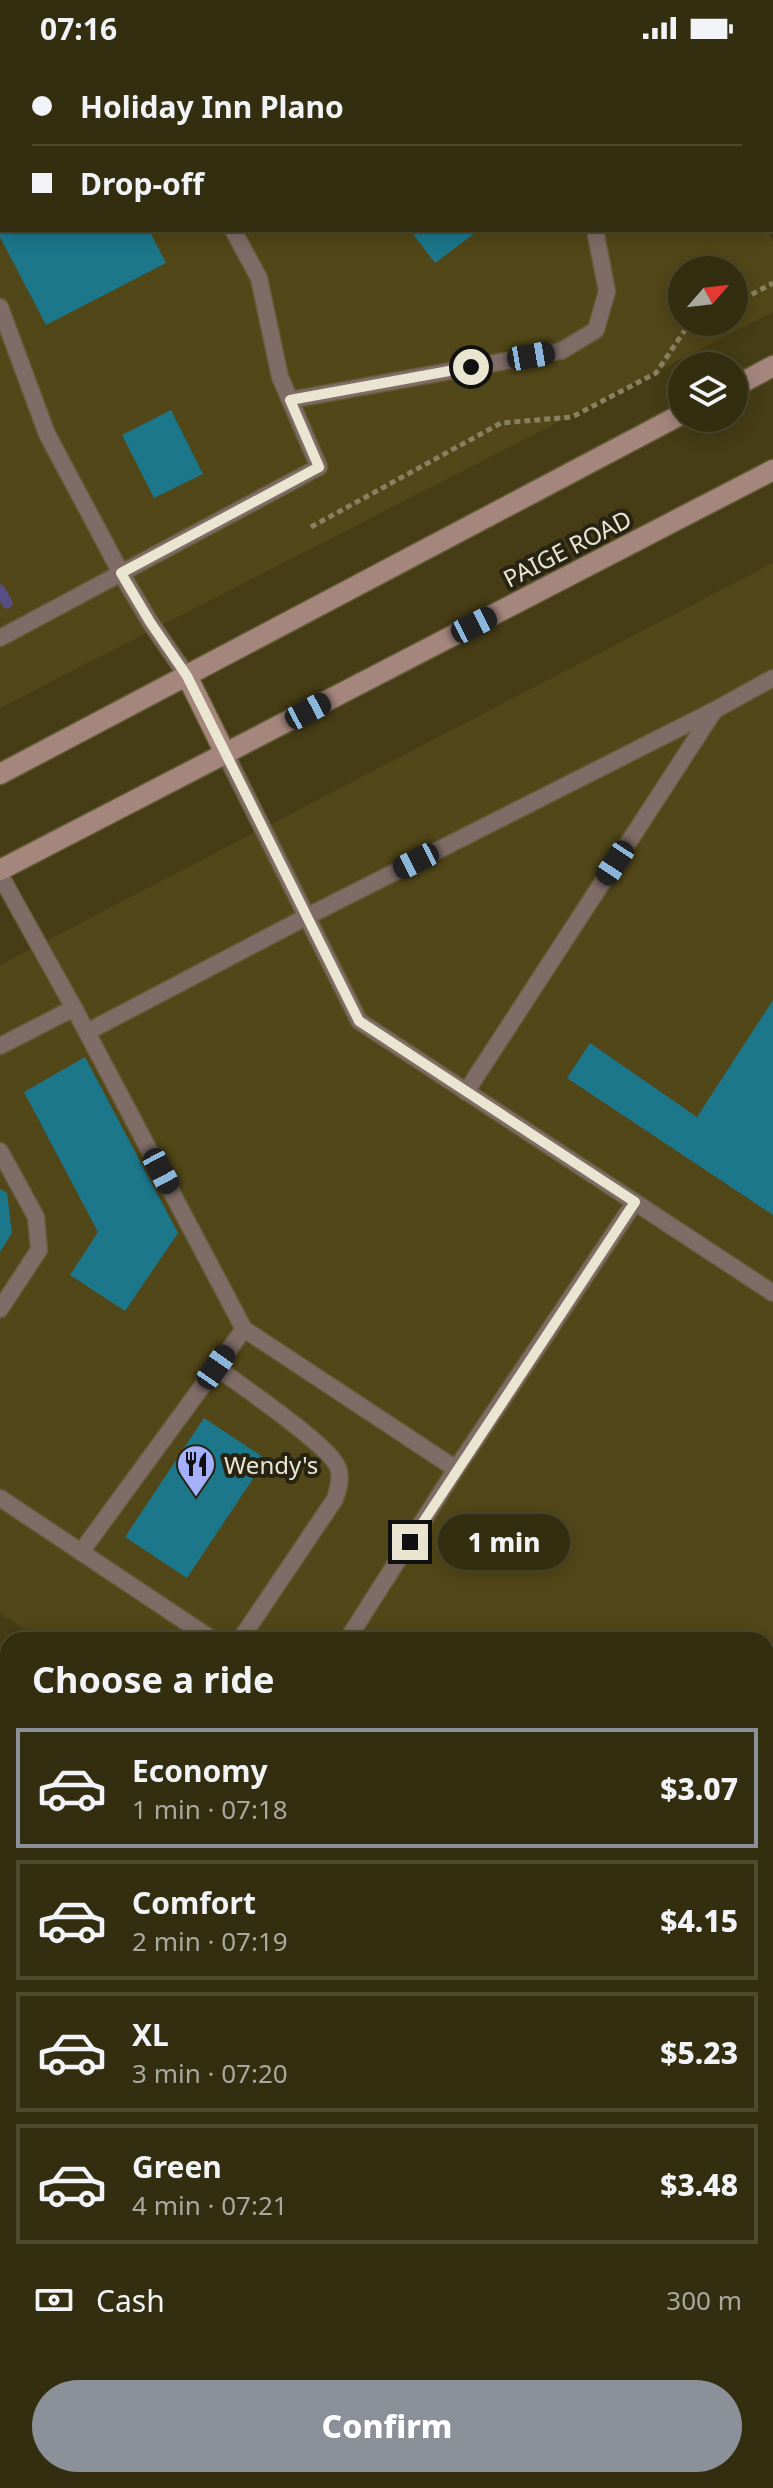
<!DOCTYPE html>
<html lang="en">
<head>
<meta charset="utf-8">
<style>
  :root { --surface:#342e10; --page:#3f3a1e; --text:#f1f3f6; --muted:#a9a89f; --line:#4e4a30; --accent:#8c9099 }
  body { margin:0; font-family:"Noto Sans",sans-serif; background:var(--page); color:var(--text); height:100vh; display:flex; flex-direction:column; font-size:30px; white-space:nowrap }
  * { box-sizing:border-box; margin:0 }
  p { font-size:26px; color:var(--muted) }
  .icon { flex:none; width:44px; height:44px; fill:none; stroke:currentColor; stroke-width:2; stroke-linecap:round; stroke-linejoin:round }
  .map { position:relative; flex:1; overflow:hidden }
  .details { position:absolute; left:0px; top:1576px; width:774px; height:856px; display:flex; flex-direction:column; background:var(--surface); border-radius:24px 24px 0 0; box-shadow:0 4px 20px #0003,0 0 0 2px var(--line) }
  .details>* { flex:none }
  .banner { position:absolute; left:0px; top:0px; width:774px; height:176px; box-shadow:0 4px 20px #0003,0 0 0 2px var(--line); display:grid; align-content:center; height:176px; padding:0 32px; background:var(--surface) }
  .needle { width:52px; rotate:62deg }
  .tools { position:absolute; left:668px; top:200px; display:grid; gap:16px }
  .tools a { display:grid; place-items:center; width:80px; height:80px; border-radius:50%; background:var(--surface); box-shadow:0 4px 20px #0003,0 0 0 2px var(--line); font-size:40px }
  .end { position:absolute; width:36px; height:36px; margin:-18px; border:10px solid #eae5d0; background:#111; box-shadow:0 0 0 4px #111 }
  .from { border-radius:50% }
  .bubble { position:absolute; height:56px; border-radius:28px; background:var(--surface); box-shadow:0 4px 20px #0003,0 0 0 2px var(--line); font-size:26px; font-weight:800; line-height:56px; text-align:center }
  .car { position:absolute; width:24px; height:48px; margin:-24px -12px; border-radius:10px; box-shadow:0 0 6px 2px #0007; background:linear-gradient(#222 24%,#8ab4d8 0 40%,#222 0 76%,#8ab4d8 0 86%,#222 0) }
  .banner b { display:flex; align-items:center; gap:28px; height:76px; font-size:30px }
  .banner b+b { border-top:2px solid var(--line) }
  .banner i { width:20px; height:20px; background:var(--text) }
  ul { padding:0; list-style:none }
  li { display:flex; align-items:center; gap:24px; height:120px; margin:0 16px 12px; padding:0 16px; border:4px solid var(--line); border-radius:0px }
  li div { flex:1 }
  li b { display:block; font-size:30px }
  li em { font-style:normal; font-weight:800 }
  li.active { border-color:var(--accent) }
  li>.icon { width:72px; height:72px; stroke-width:1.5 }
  h2 { padding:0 32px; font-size:36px; line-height:96px }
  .pay { display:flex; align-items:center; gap:20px; height:88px; padding:0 32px; font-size:30px }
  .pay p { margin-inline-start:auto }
  .button { display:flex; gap:16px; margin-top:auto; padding:16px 32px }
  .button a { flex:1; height:92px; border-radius:48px; background:var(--accent); color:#fff; font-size:32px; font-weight:800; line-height:92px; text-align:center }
  .status { display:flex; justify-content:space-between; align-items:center; height:56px; padding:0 40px; background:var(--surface); direction:ltr }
  .status svg { height:22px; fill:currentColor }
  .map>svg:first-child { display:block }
  .built { fill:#524718; fill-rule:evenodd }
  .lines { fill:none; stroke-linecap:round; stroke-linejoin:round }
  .stream { stroke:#584e86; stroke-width:11 }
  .building { fill:#1c778b }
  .service-casing { stroke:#645b37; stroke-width:19 }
  .tertiary-casing { stroke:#645b37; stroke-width:23 }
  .secondary-casing { stroke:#645b37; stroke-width:23 }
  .motorway-casing { stroke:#645b37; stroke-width:27 }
  .path { stroke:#888161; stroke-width:5; stroke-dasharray:6 4; stroke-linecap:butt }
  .service { stroke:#7f6c67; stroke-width:16 }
  .tertiary { stroke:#7f6c67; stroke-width:20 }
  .secondary { stroke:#a4867d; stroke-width:20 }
  .motorway { stroke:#d9ab9e; stroke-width:24 }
  .route { stroke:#eae5d0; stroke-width:10 }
  .labels { text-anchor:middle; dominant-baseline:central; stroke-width:8; stroke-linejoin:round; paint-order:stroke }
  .street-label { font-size:24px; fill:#eae5d0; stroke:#282414 }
  .poi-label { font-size:24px; fill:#eae5d0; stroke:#282414; text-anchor:start }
</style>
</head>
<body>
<div class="status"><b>07:16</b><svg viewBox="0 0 49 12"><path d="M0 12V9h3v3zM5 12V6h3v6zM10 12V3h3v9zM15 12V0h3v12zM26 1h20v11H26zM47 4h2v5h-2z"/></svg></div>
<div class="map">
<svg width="773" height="2432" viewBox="0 0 773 2432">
  <rect width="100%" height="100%" fill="#463d16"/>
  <g class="built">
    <path d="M0,0H635L636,2H2V174H765L773,185V256L0,652ZM682,214H734V266H682Z"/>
    <polygon points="773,507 773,2082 766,2077 766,1584 41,1584 0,1557 0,909"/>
  </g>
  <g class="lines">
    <polyline class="stream" points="0,534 7,547"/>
  </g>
  <g class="building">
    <polygon points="0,174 149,174 166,207 46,269 0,181"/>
    <polygon points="410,174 479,174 435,207"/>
    <polygon points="171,354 203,418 154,442 122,379"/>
    <polygon points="773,944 773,1159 567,1022 590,987 697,1061"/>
    <polygon points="85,1001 178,1177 125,1255 70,1219 98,1176 24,1036"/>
    <polygon points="0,1133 7,1137 12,1177 0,1196"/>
    <polygon points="204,1362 266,1403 187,1522 125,1481"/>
  </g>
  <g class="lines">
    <g class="service-casing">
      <g id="service">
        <polyline points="229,0 230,2"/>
        <polyline points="544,0 545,2"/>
        <polyline points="96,2 98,0"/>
        <polyline points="0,81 2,79"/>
        <polyline points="0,251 47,378 121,517 150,566 187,620"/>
        <polyline points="290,344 561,295 596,274 607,235 595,174"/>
        <polyline points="0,582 319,411 280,321 259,222 233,174"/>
        <polyline points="225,697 359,965 773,1237"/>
        <polyline points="0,819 74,952 244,1273 456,1413"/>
        <polyline points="87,976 308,860 715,654 773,622"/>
        <polyline points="0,990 74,952"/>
        <polyline points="466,1036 714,655"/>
        <polyline points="0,1095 36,1161 39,1194 0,1253"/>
        <path d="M216,1311C240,1329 331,1390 338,1412C342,1422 338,1434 335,1443L240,1584"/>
        <polyline points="0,1442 213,1584"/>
        <polyline points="81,1496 244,1273"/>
        <polyline points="347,1584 456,1413 635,1146"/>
        <polyline points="766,1938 773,1928"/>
        <polyline points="766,1955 773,1960"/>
        <polyline points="0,2346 8,2342"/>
      </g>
    </g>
    <g class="tertiary-casing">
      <g id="tertiary">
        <polyline points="693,0 695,2"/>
        <polyline points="772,98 773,99"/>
      </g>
    </g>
    <g class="secondary-casing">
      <g id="secondary">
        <polyline points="734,331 773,310"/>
        <polyline points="187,620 225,697"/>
        <polyline points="0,718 682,358"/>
        <polyline points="0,814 773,414"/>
        <polyline points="0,1611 8,1616"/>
        <polyline points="766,2146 773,2152"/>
        <polyline points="0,2267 8,2272"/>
        <polyline points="258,2424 271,2432"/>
      </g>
    </g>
    <g class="motorway-casing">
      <g id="motorway">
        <polyline points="0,1885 8,1891"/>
        <polyline points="0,2055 8,2060"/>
        <polyline points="766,2398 773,2402"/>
        <polyline points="444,2424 454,2432"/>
        <polyline points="554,2424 566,2432"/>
      </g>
    </g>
    <g class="path">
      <polyline points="655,0 656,2"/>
      <polyline points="772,152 773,153"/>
      <polyline points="734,248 773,227"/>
      <polyline points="311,471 501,367 572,361 656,317 685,274 700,266"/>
    </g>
    <use href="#service" class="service"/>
    <use href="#tertiary" class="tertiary"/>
    <use href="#secondary" class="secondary"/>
    <use href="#motorway" class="motorway"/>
  </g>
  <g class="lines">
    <polyline class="route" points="410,1486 635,1146 359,965 187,620 150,566 121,517 319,411 290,344 471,311"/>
  </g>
  <defs>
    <g id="restaurant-pin" transform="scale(2)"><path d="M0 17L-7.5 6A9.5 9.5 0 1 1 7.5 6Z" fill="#a5b1fc" stroke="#282414"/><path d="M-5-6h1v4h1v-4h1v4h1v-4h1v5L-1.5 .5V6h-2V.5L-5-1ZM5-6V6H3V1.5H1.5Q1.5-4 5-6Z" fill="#111"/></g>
  </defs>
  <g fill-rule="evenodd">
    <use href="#restaurant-pin" x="196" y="1408"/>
  </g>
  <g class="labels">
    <g class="street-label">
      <text transform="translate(567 492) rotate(-27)">PAIGE ROAD</text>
    </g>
    <g class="poi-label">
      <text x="224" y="1408">Wendy's</text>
    </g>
  </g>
</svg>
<div class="tools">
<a><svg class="needle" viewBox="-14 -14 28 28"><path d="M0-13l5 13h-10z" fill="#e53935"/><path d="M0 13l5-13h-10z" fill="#a9a89f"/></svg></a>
<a><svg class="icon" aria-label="layers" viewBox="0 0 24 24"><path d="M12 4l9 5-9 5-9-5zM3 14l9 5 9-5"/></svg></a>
</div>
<i class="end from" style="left:471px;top:311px"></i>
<i class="end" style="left:410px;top:1486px"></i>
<div class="bubble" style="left:438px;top:1458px;width:132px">1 min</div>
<i class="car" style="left:531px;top:300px;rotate:80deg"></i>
<i class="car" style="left:474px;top:569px;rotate:63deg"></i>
<i class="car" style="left:308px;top:655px;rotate:62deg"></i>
<i class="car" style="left:416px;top:805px;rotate:243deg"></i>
<i class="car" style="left:615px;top:807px;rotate:213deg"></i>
<i class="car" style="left:161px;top:1115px;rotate:152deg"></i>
<i class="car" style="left:216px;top:1311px;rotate:35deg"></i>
<div class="banner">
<b><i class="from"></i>Holiday Inn Plano</b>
<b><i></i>Drop-off</b>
</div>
<section class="details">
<h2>Choose a ride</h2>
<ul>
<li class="active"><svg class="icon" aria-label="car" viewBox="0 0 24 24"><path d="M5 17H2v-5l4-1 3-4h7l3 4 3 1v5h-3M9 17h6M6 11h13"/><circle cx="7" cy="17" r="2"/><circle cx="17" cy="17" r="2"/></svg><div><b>Economy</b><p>1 min · 07:18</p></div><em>$3.07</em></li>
<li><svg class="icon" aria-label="car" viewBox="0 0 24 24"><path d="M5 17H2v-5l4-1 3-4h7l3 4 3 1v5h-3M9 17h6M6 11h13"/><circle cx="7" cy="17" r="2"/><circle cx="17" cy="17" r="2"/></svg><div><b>Comfort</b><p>2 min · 07:19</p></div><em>$4.15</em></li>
<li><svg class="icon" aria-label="car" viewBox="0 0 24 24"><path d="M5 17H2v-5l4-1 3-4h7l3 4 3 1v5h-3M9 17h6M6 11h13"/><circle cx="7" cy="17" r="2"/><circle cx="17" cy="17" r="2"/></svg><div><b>XL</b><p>3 min · 07:20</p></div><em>$5.23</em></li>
<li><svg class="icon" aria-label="car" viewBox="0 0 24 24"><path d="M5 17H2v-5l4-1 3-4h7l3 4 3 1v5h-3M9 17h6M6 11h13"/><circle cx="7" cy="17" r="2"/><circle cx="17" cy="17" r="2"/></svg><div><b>Green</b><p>4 min · 07:21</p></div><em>$3.48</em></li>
</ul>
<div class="pay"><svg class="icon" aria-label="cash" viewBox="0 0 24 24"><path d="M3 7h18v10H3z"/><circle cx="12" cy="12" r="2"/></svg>Cash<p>300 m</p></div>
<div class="button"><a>Confirm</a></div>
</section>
</div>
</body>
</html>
